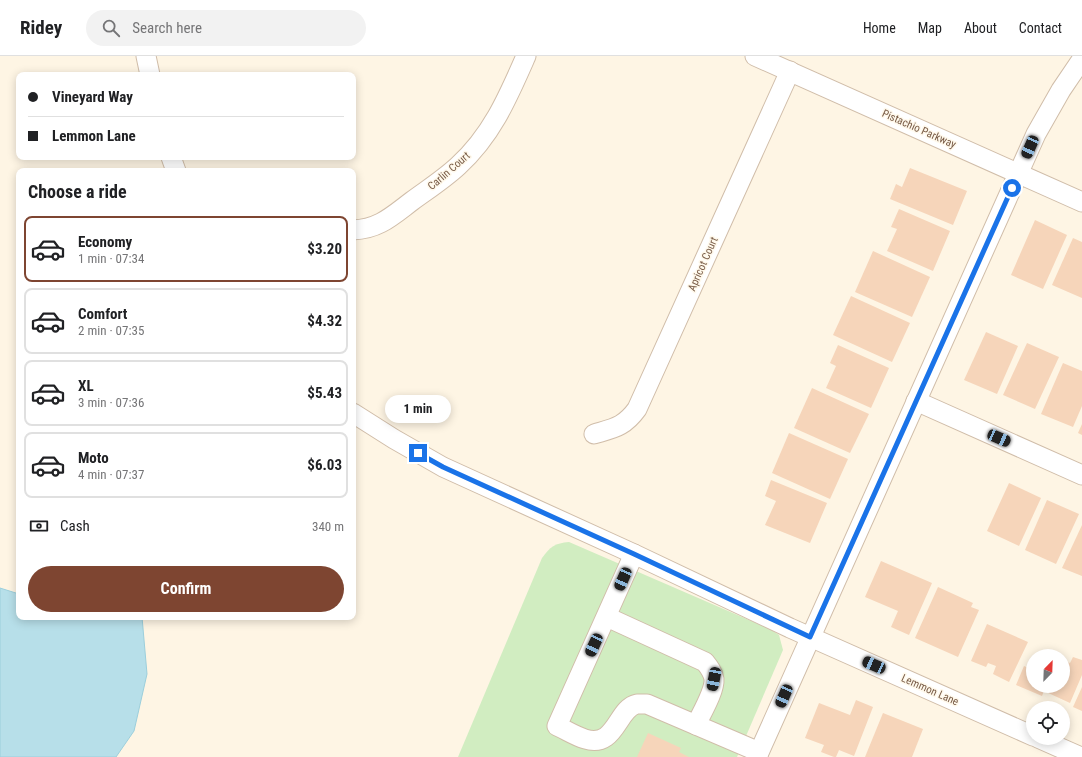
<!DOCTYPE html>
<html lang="en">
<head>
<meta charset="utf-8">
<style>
  :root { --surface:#fff; --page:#f2f2f2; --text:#202124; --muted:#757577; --line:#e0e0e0; --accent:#7e4531 }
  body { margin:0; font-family:"Roboto Condensed",sans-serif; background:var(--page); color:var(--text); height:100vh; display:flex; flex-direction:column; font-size:15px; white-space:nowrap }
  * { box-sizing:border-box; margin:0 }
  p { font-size:13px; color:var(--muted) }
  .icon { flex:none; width:22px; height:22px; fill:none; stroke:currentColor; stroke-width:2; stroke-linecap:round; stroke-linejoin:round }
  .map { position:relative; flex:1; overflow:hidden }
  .side { position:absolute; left:16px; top:112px; width:340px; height:452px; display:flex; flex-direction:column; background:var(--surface); border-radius:8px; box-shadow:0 2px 10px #0003 }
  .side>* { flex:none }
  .guide { position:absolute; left:16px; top:16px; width:340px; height:88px; border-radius:8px; box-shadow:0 2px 10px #0003; display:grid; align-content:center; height:88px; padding:0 12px; background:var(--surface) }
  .needle { width:26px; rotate:23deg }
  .controls { position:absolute; left:1026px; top:593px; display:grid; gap:8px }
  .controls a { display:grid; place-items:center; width:44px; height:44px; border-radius:50%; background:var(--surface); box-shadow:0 2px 10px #0003; font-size:20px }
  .end { position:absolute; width:18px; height:18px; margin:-9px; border:5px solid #1a73e8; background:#fff; box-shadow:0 0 0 2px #fff }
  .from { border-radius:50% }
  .bubble { position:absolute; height:28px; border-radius:14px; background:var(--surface); box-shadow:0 2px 10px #0003; font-size:13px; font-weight:700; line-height:28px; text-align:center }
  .car { position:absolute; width:12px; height:24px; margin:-12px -6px; border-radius:5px; box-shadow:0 0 3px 1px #0007; background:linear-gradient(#222 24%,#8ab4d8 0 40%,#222 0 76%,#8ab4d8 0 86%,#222 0) }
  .guide b { display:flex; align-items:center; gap:14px; height:38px; font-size:15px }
  .guide b+b { border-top:1px solid var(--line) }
  .guide i { width:10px; height:10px; background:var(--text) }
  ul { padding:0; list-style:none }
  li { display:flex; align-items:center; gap:12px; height:66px; margin:0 8px 6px; padding:0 4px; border:2px solid var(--line); border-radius:8px }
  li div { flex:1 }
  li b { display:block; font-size:15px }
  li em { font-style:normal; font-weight:700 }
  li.current { border-color:var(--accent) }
  li>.icon { width:36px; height:36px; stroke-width:1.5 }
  h2 { padding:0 12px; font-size:18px; line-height:48px }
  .pay { display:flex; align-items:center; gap:10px; height:44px; padding:0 12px; font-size:15px }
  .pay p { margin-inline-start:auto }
  .primary-button { display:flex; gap:8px; margin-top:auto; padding:8px 12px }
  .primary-button a { flex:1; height:46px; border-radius:24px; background:var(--accent); color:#fff; font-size:16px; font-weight:700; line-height:46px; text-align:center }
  header { display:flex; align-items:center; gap:24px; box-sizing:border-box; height:56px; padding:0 20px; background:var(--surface); border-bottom:1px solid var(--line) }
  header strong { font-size:19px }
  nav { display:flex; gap:22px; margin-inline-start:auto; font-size:14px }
  .search { width:280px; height:36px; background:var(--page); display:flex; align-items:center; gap:10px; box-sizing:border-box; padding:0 14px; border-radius:22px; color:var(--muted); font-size:15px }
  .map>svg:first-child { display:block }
  .green { fill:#d1edc1 }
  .water { fill:#b7dfe9; stroke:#9ccfdc }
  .building { fill:#f6d5ba }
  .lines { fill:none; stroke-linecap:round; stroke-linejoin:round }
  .minor-casing { stroke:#d0bda9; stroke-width:21 }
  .minor { stroke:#fff; stroke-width:19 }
  .route { stroke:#1a73e8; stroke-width:5 }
  .labels { text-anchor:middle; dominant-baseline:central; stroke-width:3; stroke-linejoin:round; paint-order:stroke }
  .street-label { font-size:11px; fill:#795c47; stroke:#fff9ec }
</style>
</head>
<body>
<header>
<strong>Ridey</strong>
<div class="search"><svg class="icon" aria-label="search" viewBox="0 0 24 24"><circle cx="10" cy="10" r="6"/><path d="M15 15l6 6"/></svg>Search here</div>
<nav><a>Home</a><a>Map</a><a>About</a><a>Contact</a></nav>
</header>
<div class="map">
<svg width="1082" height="701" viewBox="0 0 1082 701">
  <rect width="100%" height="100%" fill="#fef5e4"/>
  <path class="green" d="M569,486L770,573L779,579L783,594L737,701H458L542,502C550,491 555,487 569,486Z"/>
  <polygon class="water" points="0,532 19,538 19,561 142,561 147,618 134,675 116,701 0,701"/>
  <g class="building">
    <polygon points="910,112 967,135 953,169 890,143 896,128 902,131"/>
    <polygon points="899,153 950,175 933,215 887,195 897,173 891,171"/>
    <polygon points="1035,164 1067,179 1043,233 1011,219"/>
    <polygon points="1073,182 1082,186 1082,242 1052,229"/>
    <polygon points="873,195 930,221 912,261 855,236"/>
    <polygon points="851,240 910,267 892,306 833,279"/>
    <polygon points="986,276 1018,290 997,338 964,324"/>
    <polygon points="1027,287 1059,301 1035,353 1003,339"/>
    <polygon points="838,289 889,312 871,352 826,332 836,310 830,307"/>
    <polygon points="1063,307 1082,315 1082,350 1073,371 1041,358"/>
    <polygon points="812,332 869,358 850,397 794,372"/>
    <polygon points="1082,368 1082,379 1078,377"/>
    <polygon points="789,377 848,403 830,443 772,417"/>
    <polygon points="771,424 827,447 810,487 765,469 776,445 765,440"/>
    <polygon points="1009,427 1041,442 1019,490 987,475"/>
    <polygon points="1047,444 1079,458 1056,508 1025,494"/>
    <polygon points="1082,469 1082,520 1062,512"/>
    <polygon points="881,505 932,527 909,579 891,571 898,555 865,541"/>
    <polygon points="938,531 973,547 971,551 979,554 958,601 915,582"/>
    <polygon points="987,568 1028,586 1009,626 993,618 996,610 988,607 986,611 971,605"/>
    <polygon points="1043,596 1053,600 1042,600"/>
    <polygon points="1073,601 1082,604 1082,619 1070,647 1044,635 1042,640 1016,629 1024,610 1033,614 1033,630 1063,630 1063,604 1070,607"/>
    <polygon points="1082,631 1082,655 1073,651"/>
    <polygon points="856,644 873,651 854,700 839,694 836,701 834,701 821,696 824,689 805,682 819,647 850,659"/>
    <polygon points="883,657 923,673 912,701 865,701"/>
    <polygon points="648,677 681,692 679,696 689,701 637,701"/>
  </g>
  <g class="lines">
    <g class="minor-casing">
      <g id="minor">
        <polyline points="146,0 150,19"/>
        <polyline points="755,0 1082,146"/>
        <polyline points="171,101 176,115"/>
        <path d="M353,174C379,173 392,160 412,145C427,134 444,123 458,110C492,79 508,41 526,0"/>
        <polyline points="916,345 1082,419"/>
        <polyline points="353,357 394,383 443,411 634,498 790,572 1033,680"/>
        <path d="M594,378C614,372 624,371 637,353L790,15"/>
        <path d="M634,498L557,670C566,674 575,680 585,683C616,693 617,652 637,648C640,648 644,648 647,648L759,696"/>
        <path d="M607,561L705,606C709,611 713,616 714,623C715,635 701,658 696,669"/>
        <polyline points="1038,682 1081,701"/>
        <polyline points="757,701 1036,78 1061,34 1082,3"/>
      </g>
    </g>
    <use href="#minor" class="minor"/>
  </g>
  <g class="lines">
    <polyline class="route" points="418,397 443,411 634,498 810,581 1012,132"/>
  </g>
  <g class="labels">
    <g class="street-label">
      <text transform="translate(919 73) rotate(24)">Pistachio Parkway</text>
      <text transform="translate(449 115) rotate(-41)">Carlin Court</text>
      <text transform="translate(703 208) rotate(-66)">Apricot Court</text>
      <text transform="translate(930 634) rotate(24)">Lemmon Lane</text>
    </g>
  </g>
</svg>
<div class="controls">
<a><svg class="needle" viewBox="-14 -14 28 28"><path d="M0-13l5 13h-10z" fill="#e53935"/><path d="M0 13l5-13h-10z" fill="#757577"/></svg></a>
<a><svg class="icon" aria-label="locate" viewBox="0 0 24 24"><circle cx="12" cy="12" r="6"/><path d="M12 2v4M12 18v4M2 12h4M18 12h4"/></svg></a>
</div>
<i class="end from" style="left:1012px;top:132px"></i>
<i class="end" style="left:418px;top:397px"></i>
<div class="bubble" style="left:385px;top:339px;width:66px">1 min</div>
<i class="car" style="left:1030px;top:91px;rotate:204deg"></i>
<i class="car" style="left:999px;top:382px;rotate:114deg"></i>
<i class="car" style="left:623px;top:523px;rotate:204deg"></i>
<i class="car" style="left:594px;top:589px;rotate:205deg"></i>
<i class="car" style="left:874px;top:609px;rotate:294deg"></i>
<i class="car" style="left:714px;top:623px;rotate:191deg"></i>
<i class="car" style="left:784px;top:640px;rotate:204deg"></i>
<div class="guide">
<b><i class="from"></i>Vineyard Way</b>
<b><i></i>Lemmon Lane</b>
</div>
<section class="side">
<h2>Choose a ride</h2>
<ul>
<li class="current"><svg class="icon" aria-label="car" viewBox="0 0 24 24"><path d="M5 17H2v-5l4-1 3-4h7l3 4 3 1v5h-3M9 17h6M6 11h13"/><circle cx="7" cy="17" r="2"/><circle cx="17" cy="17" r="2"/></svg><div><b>Economy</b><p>1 min · 07:34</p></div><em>$3.20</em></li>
<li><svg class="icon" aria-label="car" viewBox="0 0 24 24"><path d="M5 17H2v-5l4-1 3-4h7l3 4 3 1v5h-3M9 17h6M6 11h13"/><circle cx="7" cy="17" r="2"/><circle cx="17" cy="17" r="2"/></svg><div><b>Comfort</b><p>2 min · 07:35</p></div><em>$4.32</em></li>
<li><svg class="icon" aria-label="car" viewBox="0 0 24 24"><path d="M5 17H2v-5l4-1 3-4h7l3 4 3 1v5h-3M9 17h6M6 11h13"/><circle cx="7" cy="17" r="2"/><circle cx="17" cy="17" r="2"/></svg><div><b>XL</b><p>3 min · 07:36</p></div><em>$5.43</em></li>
<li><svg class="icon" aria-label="car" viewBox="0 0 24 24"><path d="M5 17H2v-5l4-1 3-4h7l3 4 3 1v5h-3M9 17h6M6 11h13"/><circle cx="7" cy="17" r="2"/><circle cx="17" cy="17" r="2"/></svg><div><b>Moto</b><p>4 min · 07:37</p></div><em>$6.03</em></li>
</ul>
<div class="pay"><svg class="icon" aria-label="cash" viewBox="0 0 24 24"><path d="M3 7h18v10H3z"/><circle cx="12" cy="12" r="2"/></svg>Cash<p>340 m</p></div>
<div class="primary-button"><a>Confirm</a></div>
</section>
</div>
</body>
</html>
